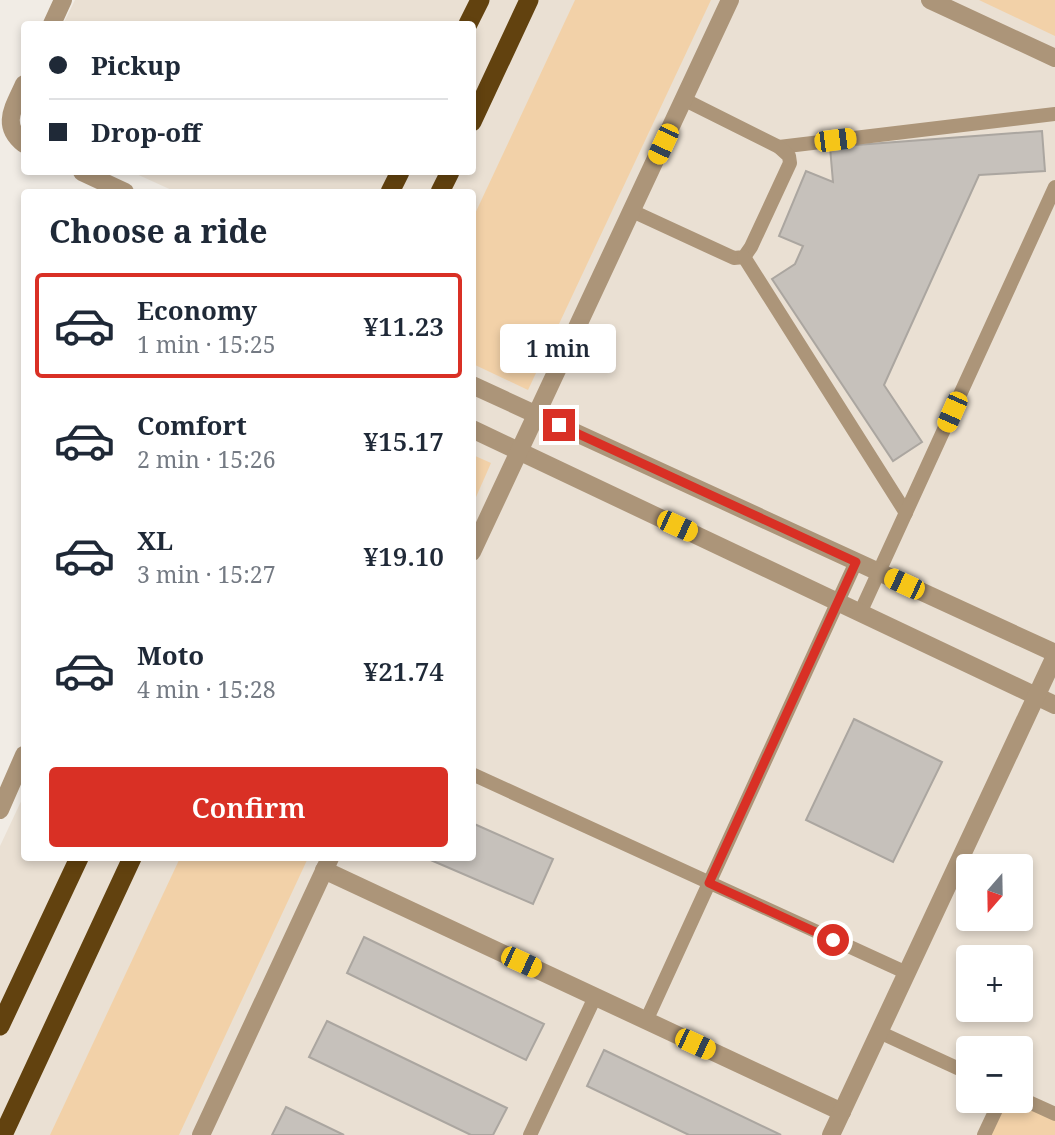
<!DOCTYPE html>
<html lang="en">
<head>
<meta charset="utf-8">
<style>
  :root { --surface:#fff; --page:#f2f2f3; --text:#1f2937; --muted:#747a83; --line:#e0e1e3; --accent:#d93025 }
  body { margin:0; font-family:"Noto Serif",serif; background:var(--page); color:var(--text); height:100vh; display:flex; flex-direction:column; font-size:26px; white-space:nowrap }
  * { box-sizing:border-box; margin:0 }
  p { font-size:23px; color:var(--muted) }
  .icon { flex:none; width:38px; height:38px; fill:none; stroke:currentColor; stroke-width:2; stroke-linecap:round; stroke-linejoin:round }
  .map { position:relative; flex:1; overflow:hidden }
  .details { position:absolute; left:21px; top:189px; width:455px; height:672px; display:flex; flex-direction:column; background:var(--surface); border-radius:7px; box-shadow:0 4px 10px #0003 }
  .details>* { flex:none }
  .hud { position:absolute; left:21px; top:21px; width:455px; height:154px; border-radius:7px; box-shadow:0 4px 10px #0003; display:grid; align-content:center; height:154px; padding:0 28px; background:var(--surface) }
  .needle { width:46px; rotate:200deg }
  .tools { position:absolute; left:956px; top:854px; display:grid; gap:14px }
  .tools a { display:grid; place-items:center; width:77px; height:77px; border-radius:7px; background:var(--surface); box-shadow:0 4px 10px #0003; font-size:35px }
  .end { position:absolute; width:32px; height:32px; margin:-16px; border:9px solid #d93025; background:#fff; box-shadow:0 0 0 4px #fff }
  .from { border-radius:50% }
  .bubble { position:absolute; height:49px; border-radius:7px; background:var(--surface); box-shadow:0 4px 10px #0003; font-size:23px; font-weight:600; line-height:49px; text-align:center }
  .car { position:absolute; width:21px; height:42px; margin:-21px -10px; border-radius:9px; box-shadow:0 0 5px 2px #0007; background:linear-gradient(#f5c518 24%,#345 0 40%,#f5c518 0 76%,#345 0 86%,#f5c518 0) }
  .hud b { display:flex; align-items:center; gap:24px; height:66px; font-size:26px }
  .hud b+b { border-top:2px solid var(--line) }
  .hud i { width:18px; height:18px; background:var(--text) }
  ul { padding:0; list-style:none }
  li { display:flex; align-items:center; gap:21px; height:105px; margin:0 14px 10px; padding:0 14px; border:4px solid transparent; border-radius:7px }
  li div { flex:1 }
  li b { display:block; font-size:26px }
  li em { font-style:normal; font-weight:600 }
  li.selected { border-color:var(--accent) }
  li>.icon { width:63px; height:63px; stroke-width:1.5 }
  h2 { padding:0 28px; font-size:32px; line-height:84px }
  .action { display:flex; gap:14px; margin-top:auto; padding:14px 28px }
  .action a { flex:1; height:80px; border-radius:7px; background:var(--accent); color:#fff; font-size:28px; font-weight:600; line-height:80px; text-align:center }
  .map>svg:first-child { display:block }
  .built { fill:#eae0d3; fill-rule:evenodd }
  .green { fill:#f2d1a8 }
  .building { fill:#c6c1bb; stroke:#aba6a0; stroke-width:2 }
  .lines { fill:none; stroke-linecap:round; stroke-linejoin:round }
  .service { stroke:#ac9579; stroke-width:14 }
  .minor { stroke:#ac9579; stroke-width:18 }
  .tertiary { stroke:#ac9579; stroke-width:18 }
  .trunk { stroke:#62420f; stroke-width:19 }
  .route { stroke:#d93025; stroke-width:9 }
</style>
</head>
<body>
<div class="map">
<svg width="1055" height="1135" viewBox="0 0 1055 1135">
  <rect width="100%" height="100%" fill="#f1ece5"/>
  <path class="built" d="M75,0H1055V1135H0V846L24,795V858H472V192H176L132,172H472V24H63ZM968,866H1020V919H968ZM968,957H1020V1010H968ZM968,1048H1020V1101H968Z"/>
  <g class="green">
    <polygon points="575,0 711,0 528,390 473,364 473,218"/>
    <polygon points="979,0 1055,0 1055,36"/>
    <polygon points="473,455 491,463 473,504"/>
    <polygon points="180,858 308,858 179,1135 50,1135"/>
    <polygon points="1000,1101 1020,1101 1055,1114 1055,1135 984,1135"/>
  </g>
  <g class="building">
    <polygon points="1042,131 1045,171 979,175 884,385 922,442 893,461 772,279 795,264 803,246 779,236 806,171 833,182 830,147"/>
    <polygon points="854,719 942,762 893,862 806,820"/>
    <polygon points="472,823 553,859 533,904 426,858 472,858"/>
    <polygon points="364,937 544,1024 526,1060 347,973"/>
    <polygon points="327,1021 507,1108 493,1135 471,1135 309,1057"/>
    <polygon points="604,1050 781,1135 689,1135 587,1086"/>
    <polygon points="286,1107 344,1135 272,1135"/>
  </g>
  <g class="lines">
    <g class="service">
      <polyline points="779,147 1055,114"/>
      <polyline points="632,211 734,258 744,257 751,247 790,163 789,156 779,147 683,99"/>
      <polyline points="744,257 906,513"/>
      <polyline points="860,613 1055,187"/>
      <polyline points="472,774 907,973"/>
      <polyline points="646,1021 856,562"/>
      <polyline points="879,1032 968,1073"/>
      <polyline points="1020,1098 1055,1114"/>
      <polyline points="530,1135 595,997"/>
      <polyline points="984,1135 1000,1101"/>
    </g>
    <g class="minor">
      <polyline points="930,0 1055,58"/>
      <polyline points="52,24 63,0"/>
      <path d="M24,84C14,107 0,125 24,144"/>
      <polyline points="82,172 125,192"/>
      <polyline points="472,385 1055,653"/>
      <polyline points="472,429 1055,705"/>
      <polyline points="0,810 24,755"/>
      <polyline points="324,870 842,1112"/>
    </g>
    <g class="tertiary">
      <polyline points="472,552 730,0"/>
      <polyline points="201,1135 330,858"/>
      <polyline points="831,1135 1055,656"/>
    </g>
    <g class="trunk">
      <polyline points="468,24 480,0"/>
      <polyline points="472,122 529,0"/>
      <polyline points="390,192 400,172"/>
      <polyline points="440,192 450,172"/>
      <polyline points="0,1026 79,858"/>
      <polyline points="3,1135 132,858"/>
    </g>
  </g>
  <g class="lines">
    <polyline class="route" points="559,425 856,562 709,883 833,940"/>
  </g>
</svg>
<div class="tools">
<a><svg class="needle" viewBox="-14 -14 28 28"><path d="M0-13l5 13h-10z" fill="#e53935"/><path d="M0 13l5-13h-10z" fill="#747a83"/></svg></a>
<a>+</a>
<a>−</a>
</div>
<i class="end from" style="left:833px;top:940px"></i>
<i class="end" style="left:559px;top:425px"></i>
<div class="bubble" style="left:500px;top:324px;width:116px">1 min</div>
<i class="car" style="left:835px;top:140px;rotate:83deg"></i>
<i class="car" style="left:663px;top:144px;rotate:205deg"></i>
<i class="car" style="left:952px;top:412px;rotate:204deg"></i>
<i class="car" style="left:677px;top:526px;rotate:115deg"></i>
<i class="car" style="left:904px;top:584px;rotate:295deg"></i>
<i class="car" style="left:521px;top:962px;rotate:115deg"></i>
<i class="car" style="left:695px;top:1044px;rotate:115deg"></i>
<div class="hud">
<b><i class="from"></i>Pickup</b>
<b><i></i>Drop-off</b>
</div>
<section class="details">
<h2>Choose a ride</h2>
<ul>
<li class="selected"><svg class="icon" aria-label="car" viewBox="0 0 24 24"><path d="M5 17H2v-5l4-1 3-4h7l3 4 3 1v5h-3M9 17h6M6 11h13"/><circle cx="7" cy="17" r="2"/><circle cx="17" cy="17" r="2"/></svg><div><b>Economy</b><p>1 min · 15:25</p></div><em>¥11.23</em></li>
<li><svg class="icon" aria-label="car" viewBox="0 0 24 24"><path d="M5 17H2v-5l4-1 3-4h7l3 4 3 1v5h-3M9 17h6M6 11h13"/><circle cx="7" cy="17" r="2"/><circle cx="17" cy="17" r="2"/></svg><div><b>Comfort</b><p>2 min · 15:26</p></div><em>¥15.17</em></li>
<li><svg class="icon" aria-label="car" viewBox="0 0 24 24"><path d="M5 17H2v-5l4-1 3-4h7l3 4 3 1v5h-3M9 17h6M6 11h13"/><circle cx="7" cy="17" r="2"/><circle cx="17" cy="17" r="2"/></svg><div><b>XL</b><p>3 min · 15:27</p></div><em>¥19.10</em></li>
<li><svg class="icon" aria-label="car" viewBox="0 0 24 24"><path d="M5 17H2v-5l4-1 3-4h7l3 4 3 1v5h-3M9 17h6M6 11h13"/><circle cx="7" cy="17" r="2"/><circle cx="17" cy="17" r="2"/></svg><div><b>Moto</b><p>4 min · 15:28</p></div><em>¥21.74</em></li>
</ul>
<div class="action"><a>Confirm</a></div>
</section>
</div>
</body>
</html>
